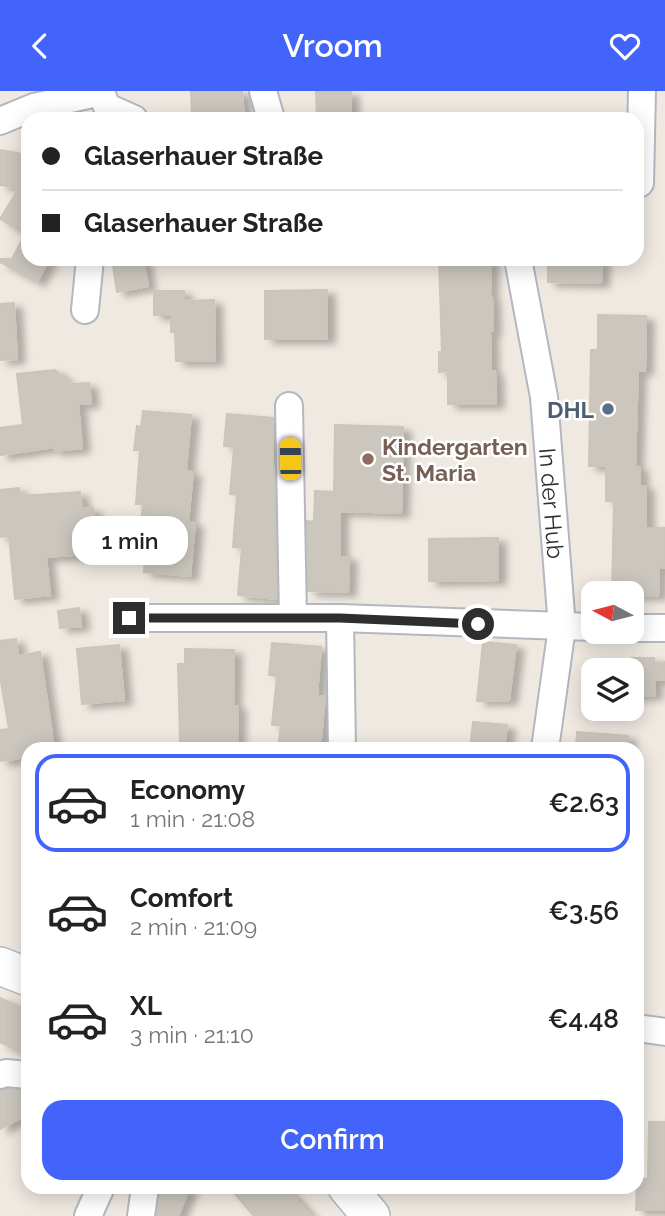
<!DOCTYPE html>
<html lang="en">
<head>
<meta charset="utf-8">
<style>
  :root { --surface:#fff; --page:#f2f2f2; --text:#222; --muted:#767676; --line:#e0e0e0; --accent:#4264fb }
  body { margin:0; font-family:Raleway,sans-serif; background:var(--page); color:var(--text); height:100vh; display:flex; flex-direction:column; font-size:26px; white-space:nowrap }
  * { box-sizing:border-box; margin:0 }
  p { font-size:23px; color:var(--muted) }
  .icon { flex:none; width:38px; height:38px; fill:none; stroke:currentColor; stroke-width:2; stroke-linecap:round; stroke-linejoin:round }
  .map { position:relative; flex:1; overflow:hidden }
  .details { position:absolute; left:21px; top:651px; width:623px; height:452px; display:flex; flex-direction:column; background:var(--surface); border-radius:21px; box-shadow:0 4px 18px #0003 }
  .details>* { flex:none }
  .guide { position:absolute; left:21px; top:21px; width:623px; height:154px; border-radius:21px; box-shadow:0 4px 18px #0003; display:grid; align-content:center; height:154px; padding:0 21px; background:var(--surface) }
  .needle { width:46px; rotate:277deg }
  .buttons { position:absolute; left:581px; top:490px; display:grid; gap:14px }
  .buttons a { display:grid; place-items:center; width:63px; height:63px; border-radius:14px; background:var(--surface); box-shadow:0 4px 18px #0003; font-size:35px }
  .end { position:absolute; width:32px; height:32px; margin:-16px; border:9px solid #2e2e2e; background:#fff; box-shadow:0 0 0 4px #fff }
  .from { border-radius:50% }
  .bubble { position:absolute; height:49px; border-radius:21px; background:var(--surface); box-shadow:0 4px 18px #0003; font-size:23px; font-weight:600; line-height:49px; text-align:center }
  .car { position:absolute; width:21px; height:42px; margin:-21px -10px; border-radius:9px; box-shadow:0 0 5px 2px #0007; background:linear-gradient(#f5c518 24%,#345 0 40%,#f5c518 0 76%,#345 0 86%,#f5c518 0) }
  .guide b { display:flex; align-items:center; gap:24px; height:66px; font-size:26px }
  .guide b+b { border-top:2px solid var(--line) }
  .guide i { width:18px; height:18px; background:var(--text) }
  ul { padding:12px 0 0; list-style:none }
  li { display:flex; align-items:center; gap:21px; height:98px; margin:0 14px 10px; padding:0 7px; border:4px solid transparent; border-radius:21px }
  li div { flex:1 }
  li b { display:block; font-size:26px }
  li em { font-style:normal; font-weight:600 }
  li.active { border-color:var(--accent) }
  li>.icon { width:63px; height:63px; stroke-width:1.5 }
  .cta { display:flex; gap:14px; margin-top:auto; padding:14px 21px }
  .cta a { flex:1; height:80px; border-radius:21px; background:var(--accent); color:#fff; font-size:28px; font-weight:600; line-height:80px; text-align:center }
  header { display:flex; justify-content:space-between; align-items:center; height:91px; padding:0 21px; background:var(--accent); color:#fff; font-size:32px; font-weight:600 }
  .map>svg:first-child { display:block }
  .building { fill:#cbc7bf; stroke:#cbc5ba; stroke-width:2; filter:url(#shadow) }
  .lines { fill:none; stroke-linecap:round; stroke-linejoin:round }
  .street-casing { stroke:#b4b7c1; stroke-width:30 }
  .secondary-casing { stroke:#b4b7c1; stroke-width:40 }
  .street { stroke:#fff; stroke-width:26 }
  .secondary { stroke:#fff; stroke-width:37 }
  .route { stroke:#2e2e2e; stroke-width:9 }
  .service-dot { fill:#5c6f8a; stroke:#fff; stroke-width:2.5 }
  .education-dot { fill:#8d6e63; stroke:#fff; stroke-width:2.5 }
  .labels { text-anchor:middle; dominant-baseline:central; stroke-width:5; stroke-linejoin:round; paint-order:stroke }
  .service-label { font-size:23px; font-weight:bold; fill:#4e5e75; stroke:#fff; text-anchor:end }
  .education-label { font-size:23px; font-weight:bold; fill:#785e54; stroke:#fff; text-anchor:start }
  .street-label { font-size:23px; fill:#2e2e2e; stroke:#fff }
</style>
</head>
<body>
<header><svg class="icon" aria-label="back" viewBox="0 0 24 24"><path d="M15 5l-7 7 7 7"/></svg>Vroom<svg class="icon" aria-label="heart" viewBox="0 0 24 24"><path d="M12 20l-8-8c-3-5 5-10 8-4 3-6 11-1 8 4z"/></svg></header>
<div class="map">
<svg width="665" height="1125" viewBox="0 0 665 1125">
  <defs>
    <filter id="shadow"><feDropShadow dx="8" dy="4.5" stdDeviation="3.5" flood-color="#0004"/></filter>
  </defs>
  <rect width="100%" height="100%" fill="#efe9e1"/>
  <g class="building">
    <polygon points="191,0 242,0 244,28 217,28 217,25 192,26"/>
    <polygon points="316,1 351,1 351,28 317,28"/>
    <polygon points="0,59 28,64 28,168 49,168 37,191 0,171 0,168 12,168 25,143 0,128 19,97 0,94"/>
    <polygon points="112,168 143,168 148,195 117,201"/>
    <polygon points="439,168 491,168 490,206 492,206 493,240 490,240 491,280 495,280 496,313 448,313 448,280 439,281 439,261 442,261"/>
    <polygon points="548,168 602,168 601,192 548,191"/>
    <polygon points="327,199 327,248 265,248 265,200"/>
    <polygon points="154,200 184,200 184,210 214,209 215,270 176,270 175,241 171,241 171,224 154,224"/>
    <polygon points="14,212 17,268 0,269 0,213"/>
    <polygon points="598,224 646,225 645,280 638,279 635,376 640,376 640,395 646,395 646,437 665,437 664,477 659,477 658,505 612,502 614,410 606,410 606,375 589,375 591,259 598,259"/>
    <polygon points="55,279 70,293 89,292 91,312 78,313 82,357 55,360 55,356 0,364 0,337 23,334 17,283"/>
    <polygon points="143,320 191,324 186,380 193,381 188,431 195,432 190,485 144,481 145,466 138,465 143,413 136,413 140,359 134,359 137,335 141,336"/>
    <polygon points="227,323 273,327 273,375 274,375 277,508 238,504 242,457 233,456 237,404 230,403 234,356 224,355"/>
    <polygon points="335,334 403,336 401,422 340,420 340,466 349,466 348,501 308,500 307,430 314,431 315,400 334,401"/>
    <polygon points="19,397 20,405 80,401 82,418 93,417 95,445 84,446 85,463 46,466 50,504 15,508 9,445 0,446 0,399"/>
    <polygon points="498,447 498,489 429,490 429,448"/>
    <polygon points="79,517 81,535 60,537 58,520"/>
    <polygon points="16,548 18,565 40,561 54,658 28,658 28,666 0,670 0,639 9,638 0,585 0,550"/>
    <polygon points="483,551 516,554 509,609 477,610"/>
    <polygon points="272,552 321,556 317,605 325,606 320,658 278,658 281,634 272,634 277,585 269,584"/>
    <polygon points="119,554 124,609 82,613 77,558"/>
    <polygon points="185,558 234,559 233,615 238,615 237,658 187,658 187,650 180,650 178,573 185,573"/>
    <polygon points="632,567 654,567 654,572 665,571 665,589 654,589 655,604 632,605"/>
    <polygon points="473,631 507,634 504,658 470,657"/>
    <polygon points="577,641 628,645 627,658 576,658"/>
    <polygon points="0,907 28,920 28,964 0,951"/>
    <polygon points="8,998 21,999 28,1013 28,1023 0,1038 0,999"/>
    <polygon points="649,1031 665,1031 665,1119 636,1119 637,1088 648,1088"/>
    <polygon points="160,1096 190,1096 178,1125 157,1125"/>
    <polygon points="229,1096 285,1096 311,1125 254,1125"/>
  </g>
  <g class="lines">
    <g class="street-casing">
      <g id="street">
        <polyline points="263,0 271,28"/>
        <polyline points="0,30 34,16 101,1 107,16 134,28"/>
        <polyline points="640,92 642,0"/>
        <path id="s1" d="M518,168L544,306L562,536L545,658"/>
        <polyline points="85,219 90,168"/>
        <polyline points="289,315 293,527"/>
        <polyline points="129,527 340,527 593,536"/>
        <polyline points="340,527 342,658"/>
        <polyline points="632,537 665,537"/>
        <polyline points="637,937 665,941"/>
        <polyline points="0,984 6,982 28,984"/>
        <polyline points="88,1125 101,1096"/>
        <polyline points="141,1125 145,1096"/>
      </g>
    </g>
    <g class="secondary-casing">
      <g id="secondary">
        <polyline points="0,875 28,886"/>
        <polyline points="347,1096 371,1125"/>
      </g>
    </g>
    <use href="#street" class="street"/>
    <use href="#secondary" class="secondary"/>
  </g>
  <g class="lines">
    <polyline class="route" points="129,527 340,527 478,533"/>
  </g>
  <circle class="service-dot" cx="608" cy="318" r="7"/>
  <circle class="education-dot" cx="368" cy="368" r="7"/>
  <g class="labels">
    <g class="service-label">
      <text x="594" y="318">DHL</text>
    </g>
    <g class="education-label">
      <text x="382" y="355">Kindergarten<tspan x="382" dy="26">St. Maria</tspan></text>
    </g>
    <g class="street-label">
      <text stroke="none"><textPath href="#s1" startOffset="247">In der Hub</textPath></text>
    </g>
  </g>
</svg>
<div class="buttons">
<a><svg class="needle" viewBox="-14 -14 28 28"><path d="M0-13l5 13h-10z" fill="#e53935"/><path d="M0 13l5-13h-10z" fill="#767676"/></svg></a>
<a><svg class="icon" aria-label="layers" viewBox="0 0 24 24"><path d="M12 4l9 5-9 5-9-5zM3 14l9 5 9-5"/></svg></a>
</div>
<i class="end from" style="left:478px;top:533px"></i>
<i class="end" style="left:129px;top:527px"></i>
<div class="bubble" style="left:72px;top:425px;width:116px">1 min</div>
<i class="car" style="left:290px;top:368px;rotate:359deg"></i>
<div class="guide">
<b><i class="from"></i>Glaserhauer Straße</b>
<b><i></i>Glaserhauer Straße</b>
</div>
<section class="details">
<ul>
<li class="active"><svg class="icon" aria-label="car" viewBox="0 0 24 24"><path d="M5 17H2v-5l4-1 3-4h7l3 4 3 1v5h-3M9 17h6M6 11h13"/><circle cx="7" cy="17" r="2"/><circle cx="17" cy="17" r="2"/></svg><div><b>Economy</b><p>1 min · 21:08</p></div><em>€2.63</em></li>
<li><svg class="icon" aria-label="car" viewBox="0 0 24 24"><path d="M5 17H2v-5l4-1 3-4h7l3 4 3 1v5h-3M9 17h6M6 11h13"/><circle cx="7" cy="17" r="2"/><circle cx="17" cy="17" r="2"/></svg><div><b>Comfort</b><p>2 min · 21:09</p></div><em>€3.56</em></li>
<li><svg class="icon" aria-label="car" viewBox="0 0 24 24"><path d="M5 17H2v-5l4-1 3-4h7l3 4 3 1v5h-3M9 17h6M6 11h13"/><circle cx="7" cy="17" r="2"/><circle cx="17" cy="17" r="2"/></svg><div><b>XL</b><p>3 min · 21:10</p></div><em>€4.48</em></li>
</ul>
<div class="cta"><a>Confirm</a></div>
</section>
</div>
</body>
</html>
